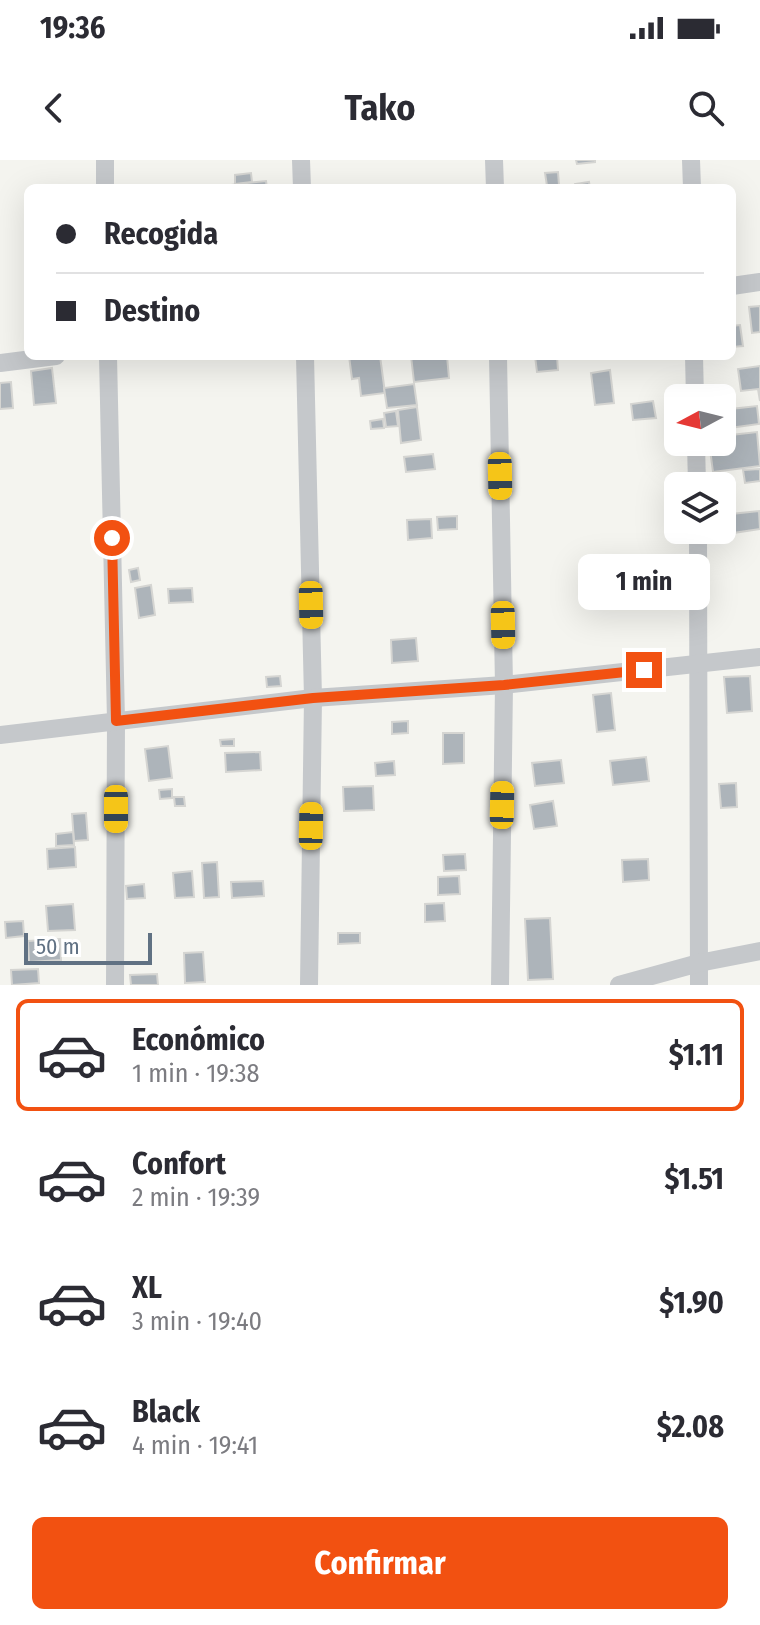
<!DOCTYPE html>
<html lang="es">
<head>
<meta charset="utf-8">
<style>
  :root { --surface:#fff; --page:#f2f2f3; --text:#2b2b33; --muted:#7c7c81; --line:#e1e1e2; --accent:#f25111 }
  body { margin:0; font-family:"Fira Sans Condensed",sans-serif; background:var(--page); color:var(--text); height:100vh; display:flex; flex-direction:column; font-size:30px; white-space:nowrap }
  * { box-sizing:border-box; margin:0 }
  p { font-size:26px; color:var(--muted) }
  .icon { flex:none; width:44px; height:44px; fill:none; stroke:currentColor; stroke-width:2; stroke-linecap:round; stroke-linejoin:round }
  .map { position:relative; height:825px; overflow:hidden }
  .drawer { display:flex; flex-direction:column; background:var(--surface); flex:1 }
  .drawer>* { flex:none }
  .banner { position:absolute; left:24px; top:24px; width:712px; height:176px; border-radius:12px; box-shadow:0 8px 32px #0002; display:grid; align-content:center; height:176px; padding:0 32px; background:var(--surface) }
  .needle { width:52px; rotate:263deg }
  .controls { position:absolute; left:664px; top:224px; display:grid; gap:16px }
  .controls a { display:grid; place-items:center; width:72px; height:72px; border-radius:12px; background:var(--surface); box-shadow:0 8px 32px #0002; font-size:40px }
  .scale { position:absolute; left:24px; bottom:20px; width:128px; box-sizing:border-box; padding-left:8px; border:4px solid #607183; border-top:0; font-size:22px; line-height:28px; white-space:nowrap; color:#607183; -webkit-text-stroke:6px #fff; paint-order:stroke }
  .end { position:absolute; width:36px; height:36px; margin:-18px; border:10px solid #f25111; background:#fff; box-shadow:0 0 0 4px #fff }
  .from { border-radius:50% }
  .bubble { position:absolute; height:56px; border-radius:12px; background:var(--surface); box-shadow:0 8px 32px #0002; font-size:26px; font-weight:700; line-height:56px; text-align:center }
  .car { position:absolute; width:24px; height:48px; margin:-24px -12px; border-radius:10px; box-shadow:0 0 6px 2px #0007; background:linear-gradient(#f5c518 24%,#345 0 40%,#f5c518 0 76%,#345 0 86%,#f5c518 0) }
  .banner b { display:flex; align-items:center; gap:28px; height:76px; font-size:30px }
  .banner b+b { border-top:2px solid var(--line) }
  .banner i { width:20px; height:20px; background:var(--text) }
  ul { padding:14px 0 0; list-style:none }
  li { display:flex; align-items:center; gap:24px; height:112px; margin:0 16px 12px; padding:0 16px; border:4px solid transparent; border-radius:12px }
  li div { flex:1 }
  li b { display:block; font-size:30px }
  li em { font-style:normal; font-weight:700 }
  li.on { border-color:var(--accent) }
  li>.icon { width:72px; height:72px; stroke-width:1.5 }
  .cta { display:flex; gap:16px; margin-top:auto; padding:16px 32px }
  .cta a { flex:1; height:92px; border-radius:12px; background:var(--accent); color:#fff; font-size:32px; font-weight:700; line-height:92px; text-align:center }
  .status { display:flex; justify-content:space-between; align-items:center; height:56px; padding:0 40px; background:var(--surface); direction:ltr }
  .status svg { height:22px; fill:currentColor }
  header { display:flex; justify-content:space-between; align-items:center; height:104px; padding:0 32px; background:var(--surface); font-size:36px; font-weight:700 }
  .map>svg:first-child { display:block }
  .building { fill:#adb4ba; stroke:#d5d5d2; stroke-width:2 }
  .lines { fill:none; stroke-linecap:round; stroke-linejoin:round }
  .street { stroke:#c5c8cb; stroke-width:18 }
  .route { stroke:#f25111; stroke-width:10 }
</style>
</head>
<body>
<div class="status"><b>19:36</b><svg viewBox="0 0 49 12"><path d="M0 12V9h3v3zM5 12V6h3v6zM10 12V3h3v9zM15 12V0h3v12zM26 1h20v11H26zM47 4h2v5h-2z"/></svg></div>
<header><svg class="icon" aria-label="back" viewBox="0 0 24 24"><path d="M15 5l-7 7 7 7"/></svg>Tako<svg class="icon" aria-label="search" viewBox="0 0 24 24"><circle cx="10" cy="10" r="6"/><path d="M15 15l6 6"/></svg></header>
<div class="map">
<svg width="760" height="825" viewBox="0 0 760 825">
  <rect width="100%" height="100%" fill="#f4f4ef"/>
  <g class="building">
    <polygon points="576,0 595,0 595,2 577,4"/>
    <polygon points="558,12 559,25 547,26 545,13"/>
    <polygon points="251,13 252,22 235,24 235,15"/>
    <polygon points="266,21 267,28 231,28 230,25"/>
    <polygon points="589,22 590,28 575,28 575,24"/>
    <polygon points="760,146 760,172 752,173 749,147"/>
    <polygon points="740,165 743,186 732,187 732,166"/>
    <polygon points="349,196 380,196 385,233 361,236 359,218 352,219"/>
    <polygon points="411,196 447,196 449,218 414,222"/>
    <polygon points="535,196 557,196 558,210 537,212"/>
    <polygon points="760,206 760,241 758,229 741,231 738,209"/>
    <polygon points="52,208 56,243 34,245 31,211"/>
    <polygon points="610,210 614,243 595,245 591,213"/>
    <polygon points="11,222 13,248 0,249 0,223"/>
    <polygon points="414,224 417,245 387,248 384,228"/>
    <polygon points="653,241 656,258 633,260 631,244"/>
    <polygon points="757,246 759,264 722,269 722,250"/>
    <polygon points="417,247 421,280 401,283 398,250"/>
    <polygon points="396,251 398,266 386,267 384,253"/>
    <polygon points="383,259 384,268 371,269 370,261"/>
    <polygon points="757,272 760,306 713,312 709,282 722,282 722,276"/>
    <polygon points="433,294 435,309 406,312 404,297"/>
    <polygon points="760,309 760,321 745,323 743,310"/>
    <polygon points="759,351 760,369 733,373 731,354"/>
    <polygon points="457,356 457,369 438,370 437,357"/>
    <polygon points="431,359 432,378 408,380 407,360"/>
    <polygon points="138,408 140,420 131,422 129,410"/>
    <polygon points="151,425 155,455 139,458 135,428"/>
    <polygon points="192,428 193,442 169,443 168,429"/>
    <polygon points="416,478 418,501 392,503 391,480"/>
    <polygon points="280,516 281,526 267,527 266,517"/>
    <polygon points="750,516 752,551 727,553 724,517"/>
    <polygon points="611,533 615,570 597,572 593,535"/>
    <polygon points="408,561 408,573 392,574 392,562"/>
    <polygon points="443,573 464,573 464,603 443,604"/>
    <polygon points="234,579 234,586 221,586 220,580"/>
    <polygon points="168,586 172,618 149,621 145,589"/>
    <polygon points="260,592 261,610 226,612 225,593"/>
    <polygon points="646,597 649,621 613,625 610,601"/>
    <polygon points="561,600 564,623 535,626 532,603"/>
    <polygon points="394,601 395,615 376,616 375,603"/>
    <polygon points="736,623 737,647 721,648 719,624"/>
    <polygon points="373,626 374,650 344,651 343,627"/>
    <polygon points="172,629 172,638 160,639 159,630"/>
    <polygon points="174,637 184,637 185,646 175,646"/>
    <polygon points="553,641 557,666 534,669 530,645"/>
    <polygon points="86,653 88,680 74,681 72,654"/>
    <polygon points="73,672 74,685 56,686 56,674"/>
    <polygon points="75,687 76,707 48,709 47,689"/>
    <polygon points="465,694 466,710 444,711 443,695"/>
    <polygon points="648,699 649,720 623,722 622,700"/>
    <polygon points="217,702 219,737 204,738 202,703"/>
    <polygon points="192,711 194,737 175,738 173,713"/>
    <polygon points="459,716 460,734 438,735 438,717"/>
    <polygon points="263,721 264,736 232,738 231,722"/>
    <polygon points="144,724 145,738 127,739 126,726"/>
    <polygon points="444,743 445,761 425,762 425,744"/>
    <polygon points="73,744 75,770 48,771 46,746"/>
    <polygon points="550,758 553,819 528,820 525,759"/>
    <polygon points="23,761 24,776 6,778 5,762"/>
    <polygon points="338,773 360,773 360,783 338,784"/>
    <polygon points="60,779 61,800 29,802 28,781"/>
    <polygon points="203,792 205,822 185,823 184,793"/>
    <polygon points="38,809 39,823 12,825 11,810"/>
    <polygon points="157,814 158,825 131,825 130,815"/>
  </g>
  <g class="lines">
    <g class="street">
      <polyline points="105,0 105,28"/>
      <polyline points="301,0 302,28"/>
      <polyline points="494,0 495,28"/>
      <polyline points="691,0 692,28"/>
      <polyline points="732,126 760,122"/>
      <polyline points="108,196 116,561 115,825"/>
      <polyline points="305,196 313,538 309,825"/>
      <polyline points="498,196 504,525 500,825"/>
      <polyline points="694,196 695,238"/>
      <polyline points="0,203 56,196"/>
      <polyline points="696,282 697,326"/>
      <polyline points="698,370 699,825"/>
      <polyline points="0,575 313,538 504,525 760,497"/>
      <polyline points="619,825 699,803 760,791"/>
    </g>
  </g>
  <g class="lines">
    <polyline class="route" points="112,378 116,561 313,538 504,525 644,510"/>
  </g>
</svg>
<div class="controls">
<a><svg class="needle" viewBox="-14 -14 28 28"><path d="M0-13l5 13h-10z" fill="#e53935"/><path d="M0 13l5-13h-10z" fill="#7c7c81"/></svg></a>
<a><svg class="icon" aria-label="layers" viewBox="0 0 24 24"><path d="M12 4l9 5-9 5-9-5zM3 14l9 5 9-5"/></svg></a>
</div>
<div class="scale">50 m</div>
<i class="end from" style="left:112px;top:378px"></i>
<i class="end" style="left:644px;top:510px"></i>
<div class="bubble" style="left:578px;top:394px;width:132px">1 min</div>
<i class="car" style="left:500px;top:316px;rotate:179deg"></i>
<i class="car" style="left:311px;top:445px;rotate:179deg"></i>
<i class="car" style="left:503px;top:465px;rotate:179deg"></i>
<i class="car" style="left:502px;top:645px;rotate:1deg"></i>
<i class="car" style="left:116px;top:649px;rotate:180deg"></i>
<i class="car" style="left:311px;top:666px;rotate:1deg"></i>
<div class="banner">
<b><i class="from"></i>Recogida</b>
<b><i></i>Destino</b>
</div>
</div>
<section class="drawer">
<ul>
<li class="on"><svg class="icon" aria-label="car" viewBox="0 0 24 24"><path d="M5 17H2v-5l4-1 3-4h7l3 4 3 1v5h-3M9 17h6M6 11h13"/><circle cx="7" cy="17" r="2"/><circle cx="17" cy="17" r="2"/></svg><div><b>Económico</b><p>1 min · 19:38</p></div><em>$1.11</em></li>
<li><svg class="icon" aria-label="car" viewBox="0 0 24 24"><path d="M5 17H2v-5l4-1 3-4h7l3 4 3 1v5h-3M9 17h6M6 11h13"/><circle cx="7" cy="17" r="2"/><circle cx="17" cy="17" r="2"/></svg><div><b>Confort</b><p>2 min · 19:39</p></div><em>$1.51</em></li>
<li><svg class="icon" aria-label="car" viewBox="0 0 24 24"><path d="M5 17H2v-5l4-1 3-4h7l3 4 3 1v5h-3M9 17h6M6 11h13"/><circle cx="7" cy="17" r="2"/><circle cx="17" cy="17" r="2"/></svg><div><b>XL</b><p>3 min · 19:40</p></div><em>$1.90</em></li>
<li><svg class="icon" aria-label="car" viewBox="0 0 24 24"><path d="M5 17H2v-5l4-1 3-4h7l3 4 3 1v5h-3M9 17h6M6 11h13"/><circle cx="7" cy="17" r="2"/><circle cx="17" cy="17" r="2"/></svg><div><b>Black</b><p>4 min · 19:41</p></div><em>$2.08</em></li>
</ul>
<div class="cta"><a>Confirmar</a></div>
</section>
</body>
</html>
